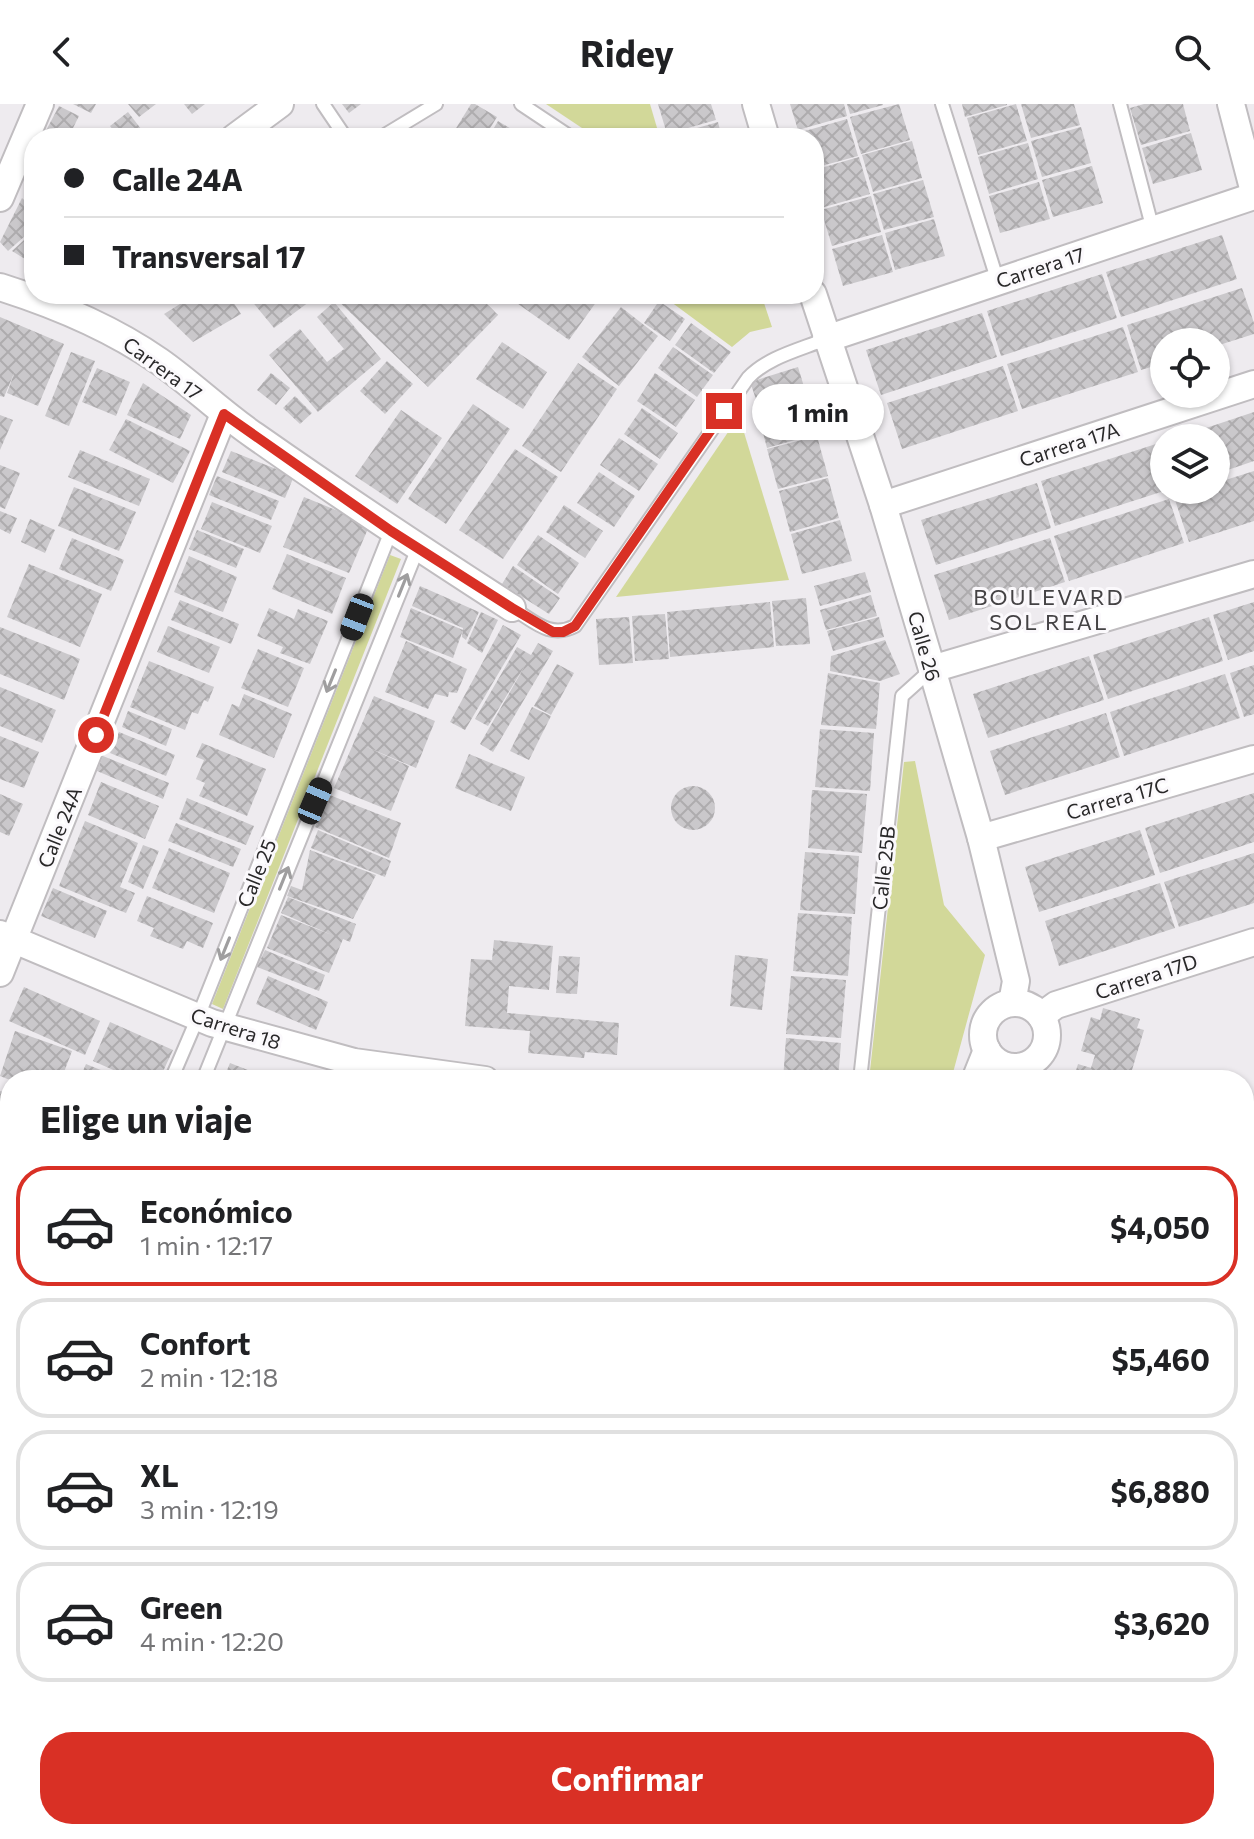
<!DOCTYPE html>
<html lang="es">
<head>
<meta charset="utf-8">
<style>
  :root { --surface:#fff; --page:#f2f2f2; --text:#202124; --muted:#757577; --line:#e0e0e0; --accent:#d93025 }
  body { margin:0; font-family:Commissioner,sans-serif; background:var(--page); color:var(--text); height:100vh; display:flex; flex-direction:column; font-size:30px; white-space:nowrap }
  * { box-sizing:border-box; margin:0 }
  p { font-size:26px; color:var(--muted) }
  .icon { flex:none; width:44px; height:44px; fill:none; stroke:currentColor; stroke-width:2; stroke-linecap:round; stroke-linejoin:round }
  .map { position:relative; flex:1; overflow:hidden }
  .side { position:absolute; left:0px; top:966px; width:1254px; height:770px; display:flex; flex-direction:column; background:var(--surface); border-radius:32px 32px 0 0; box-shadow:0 2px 6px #0004 }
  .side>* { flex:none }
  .top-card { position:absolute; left:24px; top:24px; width:800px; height:176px; border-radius:32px; box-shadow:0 2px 6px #0004; display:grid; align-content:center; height:176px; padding:0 40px; background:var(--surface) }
  .buttons { position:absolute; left:1150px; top:224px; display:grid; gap:16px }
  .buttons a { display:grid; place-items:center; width:80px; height:80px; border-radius:50%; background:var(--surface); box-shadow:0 2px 6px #0004; font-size:40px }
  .end { position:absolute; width:36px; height:36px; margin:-18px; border:10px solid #d93025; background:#fff; box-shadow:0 0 0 4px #fff }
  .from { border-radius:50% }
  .bubble { position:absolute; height:56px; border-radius:28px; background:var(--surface); box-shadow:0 2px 6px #0004; font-size:26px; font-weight:700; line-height:56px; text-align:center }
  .car { position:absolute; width:24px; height:48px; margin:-24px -12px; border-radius:10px; box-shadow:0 0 6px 2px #0007; background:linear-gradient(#222 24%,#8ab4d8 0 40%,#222 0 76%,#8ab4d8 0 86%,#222 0) }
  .top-card b { display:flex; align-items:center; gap:28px; height:76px; font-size:30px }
  .top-card b+b { border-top:2px solid var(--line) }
  .top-card i { width:20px; height:20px; background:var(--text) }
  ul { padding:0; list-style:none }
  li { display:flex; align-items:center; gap:24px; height:120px; margin:0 16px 12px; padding:0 24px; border:4px solid var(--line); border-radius:32px }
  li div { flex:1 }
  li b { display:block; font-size:30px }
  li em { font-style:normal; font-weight:700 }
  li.on { border-color:var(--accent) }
  li>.icon { width:72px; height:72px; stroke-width:1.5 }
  h2 { padding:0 40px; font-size:36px; line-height:96px }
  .cta { display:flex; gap:16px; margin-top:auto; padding:16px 40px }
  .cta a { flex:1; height:92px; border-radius:32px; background:var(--accent); color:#fff; font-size:32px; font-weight:700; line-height:92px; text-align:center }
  header { display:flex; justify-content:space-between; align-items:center; height:104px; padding:0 40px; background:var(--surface); font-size:36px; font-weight:700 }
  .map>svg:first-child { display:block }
  .green { fill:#d2d899 }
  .building { fill:url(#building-cross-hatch) }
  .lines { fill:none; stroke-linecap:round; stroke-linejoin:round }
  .service-casing { stroke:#c0bdc0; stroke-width:16 }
  .minor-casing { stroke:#c0bdc0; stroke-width:30 }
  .tertiary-casing { stroke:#c0bdc0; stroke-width:36 }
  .service { stroke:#fff; stroke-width:12 }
  .minor { stroke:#fff; stroke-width:26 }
  .tertiary { stroke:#fff; stroke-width:32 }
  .oneway { stroke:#9f9e9f }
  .route { stroke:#d93025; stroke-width:10 }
  .labels { text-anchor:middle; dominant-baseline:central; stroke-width:6; stroke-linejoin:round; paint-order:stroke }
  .street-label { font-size:20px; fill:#292829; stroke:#fbf9fc }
  .neighbourhood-label { font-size:22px; letter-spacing:2px; fill:#444244; stroke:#fbf9fc }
</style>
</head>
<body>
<header><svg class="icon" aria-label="back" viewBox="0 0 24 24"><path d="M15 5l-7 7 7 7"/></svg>Ridey<svg class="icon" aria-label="search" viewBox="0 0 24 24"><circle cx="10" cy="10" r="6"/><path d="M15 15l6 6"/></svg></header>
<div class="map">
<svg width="1254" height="1735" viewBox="0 0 1254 1735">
  <defs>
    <pattern id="building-cross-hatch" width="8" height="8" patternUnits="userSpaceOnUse" patternTransform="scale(2)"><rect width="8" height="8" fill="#cac8cb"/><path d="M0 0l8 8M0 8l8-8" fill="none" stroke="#aeacae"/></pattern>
  </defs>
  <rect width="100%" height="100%" fill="#eeebef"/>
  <g class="green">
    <polygon points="546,0 650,0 660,34 597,34"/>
    <polygon points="664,190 761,190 772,223 750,228 732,243 663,192"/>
    <polygon points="739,312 789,476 616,493"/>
    <polygon points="390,451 401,455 223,905 212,900"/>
    <polygon points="915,657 944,801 985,851 951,976 869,976 904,658"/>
  </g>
  <g class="building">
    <polygon points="73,0 96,0 91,9"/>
    <polygon points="128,0 156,0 139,13"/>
    <polygon points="184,0 205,0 192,10"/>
    <polygon points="342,0 361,0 349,9"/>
    <polygon points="471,0 475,0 497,13 484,34 450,34"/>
    <polygon points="658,0 711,0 716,16 667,30"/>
    <polygon points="790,0 844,0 847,12 798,26"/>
    <polygon points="847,0 883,0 883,1 850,10"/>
    <polygon points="899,0 910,36 861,50 850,13"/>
    <polygon points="962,0 1007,0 1007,1 965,13"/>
    <polygon points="1016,0 1027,37 978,51 967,14"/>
    <polygon points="1021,0 1074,0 1080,21 1031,34"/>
    <polygon points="1144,0 1183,0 1190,27 1141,41 1130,4"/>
    <polygon points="59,2 79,12 68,34 42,34"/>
    <polygon points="128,8 148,34 119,34 110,22"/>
    <polygon points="847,15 858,52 814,64 814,34 799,34 798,29"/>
    <polygon points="498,17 523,32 522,34 488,34"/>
    <polygon points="718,18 722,34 666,34 666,33"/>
    <polygon points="1081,23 1091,59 1042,73 1031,37"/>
    <polygon points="102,25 110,34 91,34"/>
    <polygon points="1191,29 1202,66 1153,80 1142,44"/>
    <polygon points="912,37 922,74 873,88 862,51"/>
    <polygon points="1028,39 1038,75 989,90 978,53"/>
    <polygon points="859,53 870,90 821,104 814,81 814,66"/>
    <polygon points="1092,62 1103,99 1053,113 1042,76"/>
    <polygon points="923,76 934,113 884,126 873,90"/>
    <polygon points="1039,78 1050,115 1000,129 989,92"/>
    <polygon points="34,81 34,100 25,88"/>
    <polygon points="871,92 881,128 832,142 821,106"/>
    <polygon points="22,94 34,105 34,124 8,147 0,138"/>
    <polygon points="934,115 945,152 895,166 885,129"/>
    <polygon points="34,127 34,149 25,155 12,147"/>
    <polygon points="882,131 893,168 843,182 832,145"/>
    <polygon points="1222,131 1237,175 1121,213 1106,168"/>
    <polygon points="1102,170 1117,214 1001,252 987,207"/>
    <polygon points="1242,184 1254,219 1254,230 1216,242 1216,238 1164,238 1164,259 1141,266 1127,221"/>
    <polygon points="196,190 228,190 241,210 193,238 164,210"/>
    <polygon points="246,190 307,190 313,195 274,224"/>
    <polygon points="331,190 477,190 498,211 428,283"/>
    <polygon points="504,190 602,190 569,236"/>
    <polygon points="659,197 685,215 670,237 644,219"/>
    <polygon points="334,198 381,255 318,308 269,251 300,225 327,258 344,245 317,213"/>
    <polygon points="621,203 658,232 619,282 582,253"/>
    <polygon points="982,209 997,253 881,291 866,246"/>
    <polygon points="0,213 64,240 38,302 7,289 15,267 4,293 0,292"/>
    <polygon points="691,219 731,248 714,269 675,241"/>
    <polygon points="1123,223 1138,268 1022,305 1007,260"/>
    <polygon points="502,238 547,268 523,305 476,275"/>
    <polygon points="673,243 713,271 697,293 658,264"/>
    <polygon points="71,248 95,257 69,322 45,312"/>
    <polygon points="387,257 413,280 385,310 360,287"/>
    <polygon points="578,259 617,285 561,368 522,342"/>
    <polygon points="1003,262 1018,307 902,345 887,299"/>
    <polygon points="798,263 805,286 758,301 750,278"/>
    <polygon points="97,264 130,278 116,312 82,298"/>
    <polygon points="271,269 290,284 276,301 257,286"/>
    <polygon points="655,269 695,296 676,323 637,297"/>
    <polygon points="143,279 191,311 180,335 127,311"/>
    <polygon points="805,290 816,330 767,344 756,303"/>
    <polygon points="295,292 312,309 300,320 283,304"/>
    <polygon points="473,300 510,325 446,420 408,395"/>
    <polygon points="642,304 678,329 660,355 624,330"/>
    <polygon points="401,306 442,334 397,400 355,372"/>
    <polygon points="1254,308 1254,357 1216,370 1216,334 1176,334"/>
    <polygon points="0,311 13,316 0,346"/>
    <polygon points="126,315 190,347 173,379 109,346"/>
    <polygon points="817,332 828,372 778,385 767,345"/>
    <polygon points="619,334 658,360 639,387 600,361"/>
    <polygon points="1156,340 1164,363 1164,387 1055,422 1041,377"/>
    <polygon points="515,345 558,373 503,455 459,426"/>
    <polygon points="80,346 150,375 139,402 68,373"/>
    <polygon points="231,347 294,372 285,394 222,368"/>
    <polygon points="0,361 20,369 5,405 0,403"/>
    <polygon points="1254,367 1254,417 1189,438 1174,393 1195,386 1216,386 1216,379"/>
    <polygon points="599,368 635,392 614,423 577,399"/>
    <polygon points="217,372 279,397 271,416 209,391"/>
    <polygon points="828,374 839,414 790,428 779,387"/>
    <polygon points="1037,379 1051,424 936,461 921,416"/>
    <polygon points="74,383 136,408 119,447 58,422"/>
    <polygon points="304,393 370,420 349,469 283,443"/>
    <polygon points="1169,395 1184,439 1069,477 1054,432"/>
    <polygon points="212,398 272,422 260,449 201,425"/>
    <polygon points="564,401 603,427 585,454 546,428"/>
    <polygon points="0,407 17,414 10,430 0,425"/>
    <polygon points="30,415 55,426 45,449 21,438"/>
    <polygon points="840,416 852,457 802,470 791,430"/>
    <polygon points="197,426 244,445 236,464 189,445"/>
    <polygon points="538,431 579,459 558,490 517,461"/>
    <polygon points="72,434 124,456 111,487 59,465"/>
    <polygon points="1050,434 1065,478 949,516 934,471"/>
    <polygon points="287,450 346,474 332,510 272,485"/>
    <polygon points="189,452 237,473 223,508 174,488"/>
    <polygon points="29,460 102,490 80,543 7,513"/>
    <polygon points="513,462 560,494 549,510 502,480"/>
    <polygon points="865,468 871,488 820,502 814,482"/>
    <polygon points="420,482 479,508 466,536 462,533 463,524 412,502"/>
    <polygon points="871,491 877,512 826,526 820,506"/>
    <polygon points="806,494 810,540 776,542 772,497"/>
    <polygon points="180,496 239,520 231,540 171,516"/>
    <polygon points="770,498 774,543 670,553 667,508"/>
    <polygon points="1254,498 1254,547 1228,556 1213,511"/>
    <polygon points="269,504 294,515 298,505 328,517 310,560 280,549 283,543 257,532"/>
    <polygon points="411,504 463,526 453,554 400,533"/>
    <polygon points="481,508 498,516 482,549 467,539"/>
    <polygon points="665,510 669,555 635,557 632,512"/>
    <polygon points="629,513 633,559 599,561 596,515"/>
    <polygon points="879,513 884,533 833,547 827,527"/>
    <polygon points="1209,513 1223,557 1108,595 1093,551"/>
    <polygon points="503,521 521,531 465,626 450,618"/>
    <polygon points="168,522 220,543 209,569 157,548"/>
    <polygon points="0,523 80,555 64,596 0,570"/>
    <polygon points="885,536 900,570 880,577 830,567 831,552"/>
    <polygon points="406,537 467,565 457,589 449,588 448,593 435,590 428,605 385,588"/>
    <polygon points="538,539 553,547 493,648 480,640 527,558 488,622 475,615 517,543 531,551"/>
    <polygon points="258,545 304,564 288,603 241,584"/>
    <polygon points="1089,552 1104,596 988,634 973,590"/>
    <polygon points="149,557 214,583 208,598 204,596 198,610 192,608 185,626 130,603"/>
    <polygon points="557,560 574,569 551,611 534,602"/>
    <polygon points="1254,561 1254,610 1244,613 1230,569"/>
    <polygon points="828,569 880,579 876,625 821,621"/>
    <polygon points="1225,570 1240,614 1124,652 1110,608"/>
    <polygon points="0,583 56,606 42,639 0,622"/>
    <polygon points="244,590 292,610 274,654 219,631 232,600 239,603"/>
    <polygon points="374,592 435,617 416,664 362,641 409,662 391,707 334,684"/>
    <polygon points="532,603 551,612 529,656 510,647"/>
    <polygon points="128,607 172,625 166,642 122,623"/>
    <polygon points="1106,609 1120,653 1005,691 990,647"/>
    <polygon points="820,625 874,629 870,687 815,683"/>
    <polygon points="119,628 175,651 166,672 110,649"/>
    <polygon points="0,632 39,648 24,684 0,675"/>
    <polygon points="202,639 266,665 247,712 199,692 205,679 196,675 204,656 196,653"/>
    <polygon points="469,650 525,673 511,707 455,684"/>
    <polygon points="103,652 169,679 163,695 97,667"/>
    <polygon points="101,678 159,702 145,735 88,711"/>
    <circle cx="693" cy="704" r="22"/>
    <polygon points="812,686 867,690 862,749 808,744"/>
    <polygon points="1254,689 1254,738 1160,769 1145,724"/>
    <polygon points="0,690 23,700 9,732 0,728"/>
    <polygon points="327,690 401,719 389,754 315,723"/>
    <polygon points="187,694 254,722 246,741 179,715"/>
    <polygon points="85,717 138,739 120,783 135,789 126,809 59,782"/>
    <polygon points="176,719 241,745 233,763 168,737"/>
    <polygon points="318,726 391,757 385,773 311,744"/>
    <polygon points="1140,726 1155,771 1039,808 1025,763"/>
    <polygon points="143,741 159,747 143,785 128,778"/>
    <polygon points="169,744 230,769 214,809 152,784"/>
    <polygon points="310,746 376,771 353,815 287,792 291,782 302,786"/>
    <polygon points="805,748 859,752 855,810 800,806"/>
    <polygon points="1254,749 1254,799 1179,823 1164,778"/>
    <polygon points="1160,779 1175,824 1059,862 1045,817"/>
    <polygon points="53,784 107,807 95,834 41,812"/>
    <polygon points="147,792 213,819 203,844 187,837 183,845 150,832 154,824 137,817"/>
    <polygon points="288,793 356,820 350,838 343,835 329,869 267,844 281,811 332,831 281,809"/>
    <polygon points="798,809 852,813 848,872 793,867"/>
    <polygon points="494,836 553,842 549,886 509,882 507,909 619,919 617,951 585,948 584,954 528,949 530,927 465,922 471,855 492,856"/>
    <polygon points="265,846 325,871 319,887 257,863"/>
    <polygon points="735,851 768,855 762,906 730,902"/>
    <polygon points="559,852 580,853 577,890 556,889"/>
    <polygon points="268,872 328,898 316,926 256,900"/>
    <polygon points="791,872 846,876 841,934 786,930"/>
    <polygon points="24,883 100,917 85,951 9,917"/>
    <polygon points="1103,904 1140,915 1137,924 1144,926 1129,976 1073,976 1078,960 1091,964 1095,951 1081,947 1091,913 1100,916"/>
    <polygon points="110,918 173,946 159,976 136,976 93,957"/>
    <polygon points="15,927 72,947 61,976 10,976 0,972"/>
    <polygon points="786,934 841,939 838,976 783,976"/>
    <polygon points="230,959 273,976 223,976"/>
    <polygon points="86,960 125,976 79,976"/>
    <polygon points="0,987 10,990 10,1029 0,1026"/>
    <polygon points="0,1042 10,1045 10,1079 0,1106"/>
    <polygon points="10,1087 10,1106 3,1104"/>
    <polygon points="1246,1151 1254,1153 1254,1302 1248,1300 1245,1309"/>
    <polygon points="0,1184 10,1188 10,1221 0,1247"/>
    <polygon points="10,1234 10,1256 2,1253"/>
    <polygon points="0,1276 10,1279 10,1329 0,1325"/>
    <polygon points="2,1533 10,1535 10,1552 0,1549"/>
    <polygon points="0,1556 10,1559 10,1597 0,1594"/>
    <polygon points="1244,1612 1254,1613 1254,1706 1244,1705"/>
    <polygon points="0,1614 10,1617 10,1649 0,1646"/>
    <polygon points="0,1652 10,1656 10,1680 0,1677"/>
    <polygon points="0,1681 10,1684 3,1705 0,1704"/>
    <polygon points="0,1711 7,1713 1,1733 0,1733"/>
    <polygon points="238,1726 250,1726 267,1735 234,1735"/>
    <polygon points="307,1726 389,1726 406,1735 324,1735"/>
    <polygon points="412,1726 483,1726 479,1735 429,1735"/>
    <polygon points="494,1726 500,1726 517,1735 490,1735"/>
  </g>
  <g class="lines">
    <g class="service-casing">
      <g id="service">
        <polyline points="323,0 346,34"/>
        <polyline points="521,0 572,34"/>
        <polyline points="942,0 998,178"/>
        <polyline points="1120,0 1153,126"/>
        <polyline points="380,34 436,0"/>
        <path d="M512,504C534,517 550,535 575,522L748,274C768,253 799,246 826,235"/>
        <polyline points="171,976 198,913 391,427"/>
        <polyline points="203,976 418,444"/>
        <polyline points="860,976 902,592 932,565"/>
        <polyline points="599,1735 603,1726"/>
      </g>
    </g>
    <g class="minor-casing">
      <g id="minor">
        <polyline points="756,0 766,34"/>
        <polyline points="1231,0 1254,88"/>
        <polyline points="234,34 280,0"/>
        <polyline points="0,94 40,0"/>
        <path d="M0,183C57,201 110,223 159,257C192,280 221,309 255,332C339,391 425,448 512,504"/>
        <polyline points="813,190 883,401 932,565 981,734 1016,877 1012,899"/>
        <polyline points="826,235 1254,92"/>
        <polyline points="883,401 1254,280"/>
        <polyline points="932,565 1254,470"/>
        <polyline points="981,734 1254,655"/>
        <polyline points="0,830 212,919 354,958 485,976"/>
        <polyline points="0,869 224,310"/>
        <circle cx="1015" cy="931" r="32"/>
        <polyline points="1041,912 1056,901 1254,838"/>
        <polyline points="975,976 987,946"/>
        <polyline points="0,1476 10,1450"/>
        <polyline points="759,1735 761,1726"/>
      </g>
    </g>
    <g class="tertiary-casing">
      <g id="tertiary">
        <polyline points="0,1129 10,1132"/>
        <polyline points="0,1162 10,1165"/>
        <polyline points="1244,1491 1254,1492"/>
        <polyline points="1244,1527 1254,1528"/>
      </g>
    </g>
    <use href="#service" class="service"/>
    <use href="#minor" class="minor"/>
    <use href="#tertiary" class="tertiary"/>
  </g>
  <defs><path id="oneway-shaft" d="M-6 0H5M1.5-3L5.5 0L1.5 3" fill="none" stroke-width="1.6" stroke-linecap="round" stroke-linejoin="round" transform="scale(2)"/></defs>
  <g class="oneway">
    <use href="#oneway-shaft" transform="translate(403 481) rotate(-68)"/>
    <use href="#oneway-shaft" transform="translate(331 577) rotate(112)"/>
    <use href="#oneway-shaft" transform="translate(284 774) rotate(-68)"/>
    <use href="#oneway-shaft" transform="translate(225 845) rotate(112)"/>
  </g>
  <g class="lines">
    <polyline class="route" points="96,631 224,310 391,427 512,504 553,528 563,528 575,522 724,307"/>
  </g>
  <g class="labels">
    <g class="street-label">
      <text transform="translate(1040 163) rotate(-18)">Carrera 17</text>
      <text transform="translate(163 264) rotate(36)">Carrera 17</text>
      <text transform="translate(1069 340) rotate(-18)">Carrera 17A</text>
      <text transform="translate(925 542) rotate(74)">Calle 26</text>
      <text transform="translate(1117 694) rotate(-16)">Carrera 17C</text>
      <text transform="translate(59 723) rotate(-68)">Calle 24A</text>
      <text transform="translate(883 764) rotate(-84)">Calle 25B</text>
      <text transform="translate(256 769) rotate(-68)">Calle 25</text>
      <text transform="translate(1146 872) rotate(-18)">Carrera 17D</text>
      <text transform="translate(236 924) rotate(18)">Carrera 18</text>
    </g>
    <g class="neighbourhood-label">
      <text x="1049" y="492">BOULEVARD<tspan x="1049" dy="25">SOL REAL</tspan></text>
    </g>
  </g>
</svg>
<div class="buttons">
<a><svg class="icon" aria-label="locate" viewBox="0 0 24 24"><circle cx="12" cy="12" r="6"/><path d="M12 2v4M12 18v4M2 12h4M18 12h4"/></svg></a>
<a><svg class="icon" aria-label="layers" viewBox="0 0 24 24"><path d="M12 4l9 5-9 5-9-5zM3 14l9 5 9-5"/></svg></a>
</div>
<i class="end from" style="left:96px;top:631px"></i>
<i class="end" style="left:724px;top:307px"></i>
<div class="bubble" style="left:752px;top:280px;width:132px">1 min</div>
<i class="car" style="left:357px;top:513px;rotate:201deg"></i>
<i class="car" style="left:315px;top:697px;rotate:23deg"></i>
<div class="top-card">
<b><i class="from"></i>Calle 24A</b>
<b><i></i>Transversal 17</b>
</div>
<section class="side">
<h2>Elige un viaje</h2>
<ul>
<li class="on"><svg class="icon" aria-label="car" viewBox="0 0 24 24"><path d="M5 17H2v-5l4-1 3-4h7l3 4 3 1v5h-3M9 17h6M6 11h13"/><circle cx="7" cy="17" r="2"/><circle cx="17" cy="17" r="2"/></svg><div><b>Económico</b><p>1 min · 12:17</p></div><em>$4,050</em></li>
<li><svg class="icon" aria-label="car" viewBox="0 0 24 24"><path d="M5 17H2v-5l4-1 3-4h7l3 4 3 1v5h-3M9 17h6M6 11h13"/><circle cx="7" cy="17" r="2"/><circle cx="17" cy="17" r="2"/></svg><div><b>Confort</b><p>2 min · 12:18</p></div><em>$5,460</em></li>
<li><svg class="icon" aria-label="car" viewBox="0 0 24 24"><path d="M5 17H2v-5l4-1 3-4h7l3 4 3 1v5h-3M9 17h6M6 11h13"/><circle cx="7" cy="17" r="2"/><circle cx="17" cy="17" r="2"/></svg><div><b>XL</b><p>3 min · 12:19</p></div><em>$6,880</em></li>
<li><svg class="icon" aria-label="car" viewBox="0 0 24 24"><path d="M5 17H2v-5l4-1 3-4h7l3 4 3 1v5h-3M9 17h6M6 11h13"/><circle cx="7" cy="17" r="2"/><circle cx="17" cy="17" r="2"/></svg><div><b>Green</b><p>4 min · 12:20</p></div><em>$3,620</em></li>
</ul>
<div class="cta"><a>Confirmar</a></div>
</section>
</div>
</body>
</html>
